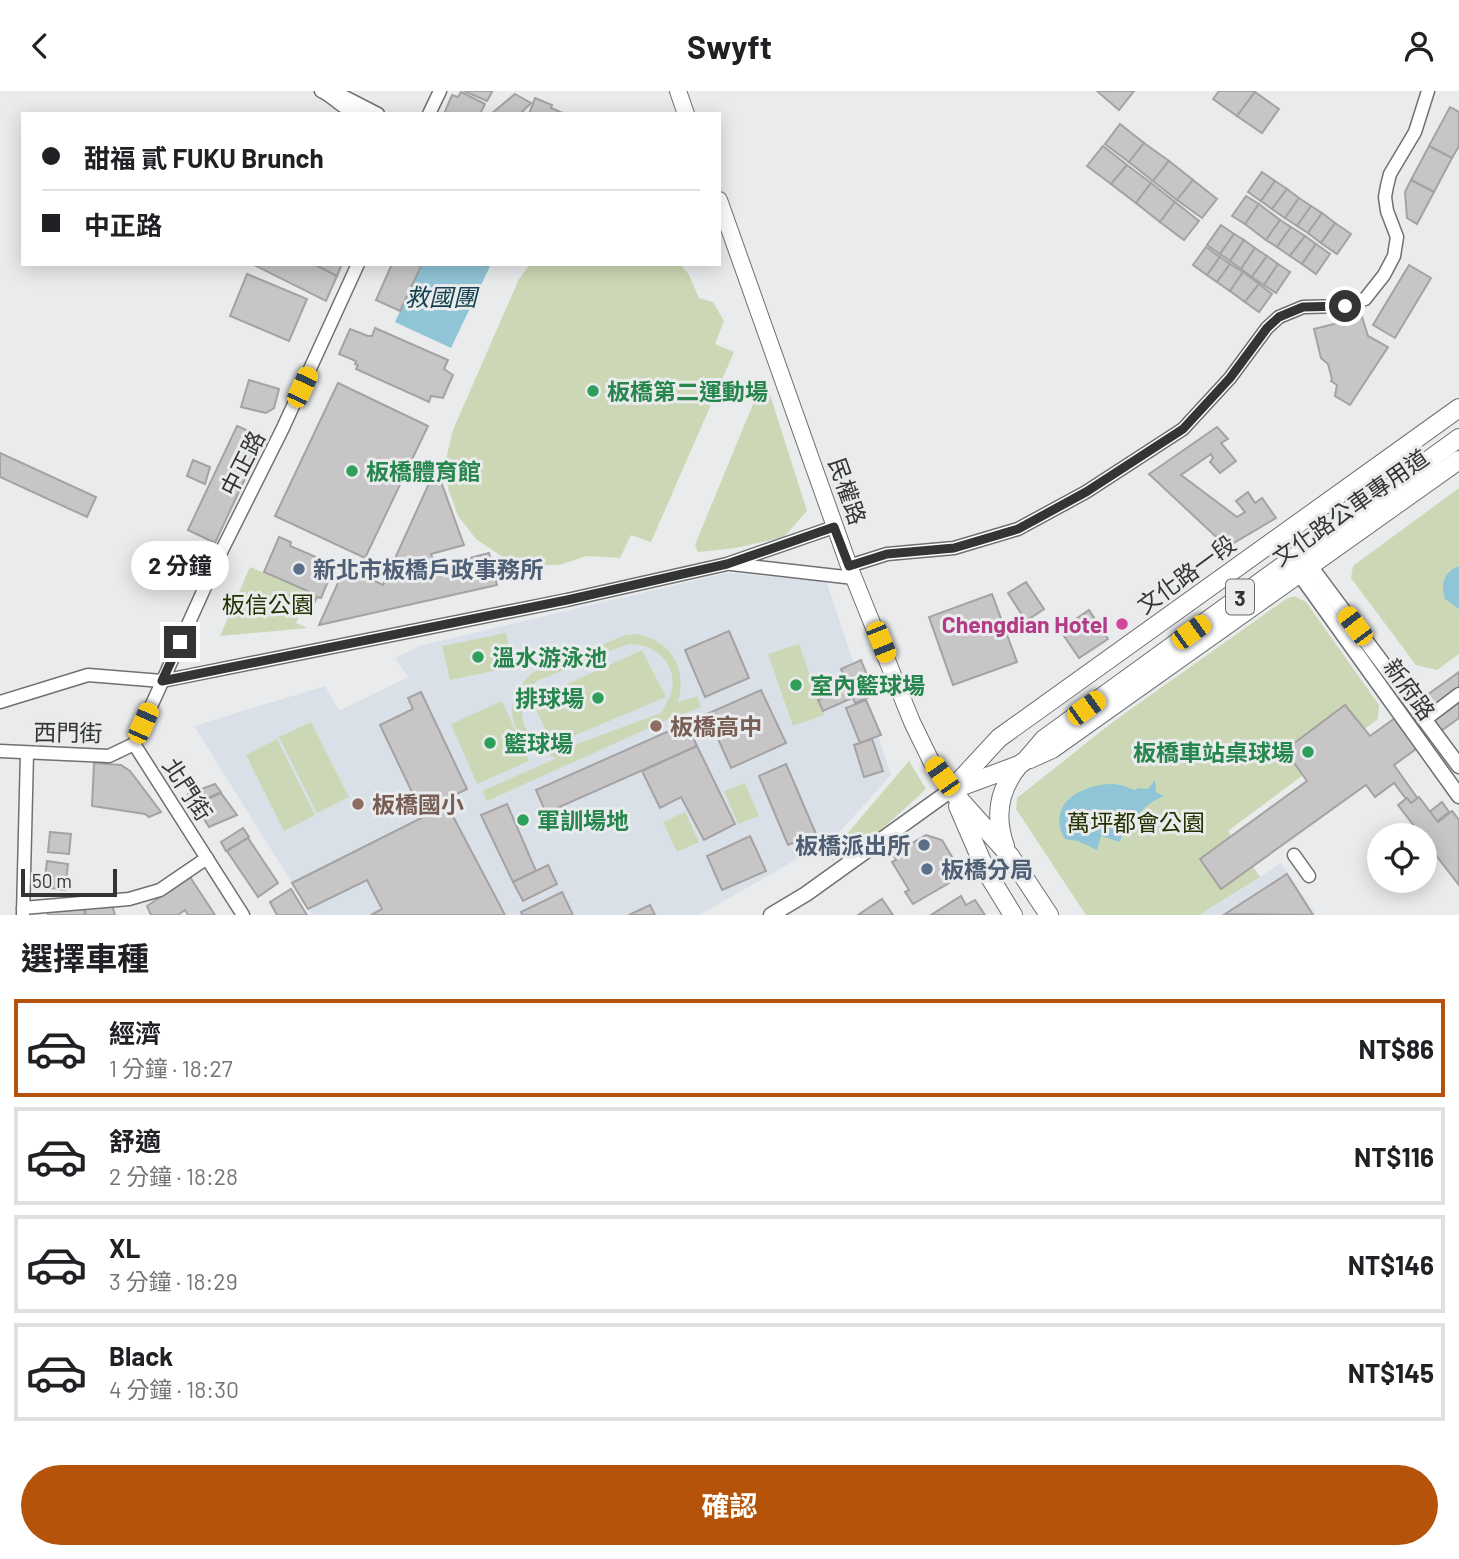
<!DOCTYPE html>
<html lang="zh-TW">
<head>
<meta charset="utf-8">
<style>
  :root { --surface:#fff; --page:#f6f6f6; --text:#202124; --muted:#757577; --line:#e0e0e0; --accent:#b45309 }
  body { margin:0; font-family:Barlow,"Noto Sans TC",sans-serif; background:var(--page); color:var(--text); height:100vh; display:flex; flex-direction:column; font-size:26px; white-space:nowrap }
  * { box-sizing:border-box; margin:0 }
  p { font-size:23px; color:var(--muted) }
  .icon { flex:none; width:38px; height:38px; fill:none; stroke:currentColor; stroke-width:2; stroke-linecap:round; stroke-linejoin:round }
  .map { position:relative; height:824px; overflow:hidden }
  .sheet { display:flex; flex-direction:column; background:var(--surface); flex:1 }
  .sheet>* { flex:none }
  .top-card { position:absolute; left:21px; top:21px; width:700px; height:154px; border-radius:0px; box-shadow:0 4px 18px #0003; display:grid; align-content:center; height:154px; padding:0 21px; background:var(--surface) }
  .fabs { position:absolute; left:1367px; top:732px; display:grid; gap:14px }
  .fabs a { display:grid; place-items:center; width:70px; height:70px; border-radius:50%; background:var(--surface); box-shadow:0 4px 18px #0003; font-size:35px }
  .scale { position:absolute; left:21px; bottom:18px; width:96px; box-sizing:border-box; padding-left:7px; border:4px solid #333434; border-top:0; font-size:19px; line-height:24px; white-space:nowrap; color:#333434; -webkit-text-stroke:5px #e9ebec; paint-order:stroke }
  .end { position:absolute; width:32px; height:32px; margin:-16px; border:9px solid #333434; background:#fff; box-shadow:0 0 0 4px #fff }
  .from { border-radius:50% }
  .bubble { position:absolute; height:49px; border-radius:24px; background:var(--surface); box-shadow:0 4px 18px #0003; font-size:23px; font-weight:700; line-height:49px; text-align:center }
  .car { position:absolute; width:21px; height:42px; margin:-21px -10px; border-radius:9px; box-shadow:0 0 5px 2px #0007; background:linear-gradient(#f5c518 24%,#345 0 40%,#f5c518 0 76%,#345 0 86%,#f5c518 0) }
  .top-card b { display:flex; align-items:center; gap:24px; height:66px; font-size:26px }
  .top-card b+b { border-top:2px solid var(--line) }
  .top-card i { width:18px; height:18px; background:var(--text) }
  ul { padding:0; list-style:none }
  li { display:flex; align-items:center; gap:21px; height:98px; margin:0 14px 10px; padding:0 7px; border:4px solid var(--line); border-radius:0px }
  li div { flex:1 }
  li b { display:block; font-size:26px }
  li em { font-style:normal; font-weight:700 }
  li.active { border-color:var(--accent) }
  li>.icon { width:63px; height:63px; stroke-width:1.5 }
  h2 { padding:0 21px; font-size:32px; line-height:84px }
  .primary-button { display:flex; gap:14px; margin-top:auto; padding:14px 21px }
  .primary-button a { flex:1; height:80px; border-radius:42px; background:var(--accent); color:#fff; font-size:28px; font-weight:700; line-height:80px; text-align:center }
  header { display:flex; justify-content:space-between; align-items:center; height:91px; padding:0 21px; background:var(--surface); font-size:32px; font-weight:700 }
  .map>svg:first-child { display:block }
  .built { fill:#dae0e8 }
  .green { fill:#ccd8b5; fill-rule:evenodd }
  .water { fill:#90c5d8 }
  .building { fill:#c7c5c5; stroke:#a4a2a3; stroke-width:2 }
  .lines { fill:none; stroke-linecap:round; stroke-linejoin:round }
  .minor-casing { stroke:#6f7071; stroke-width:15 }
  .tertiary-casing { stroke:#6f7071; stroke-width:17 }
  .secondary-casing { stroke:#6f7071; stroke-width:18 }
  .primary-casing { stroke:#6f7071; stroke-width:20 }
  .minor { stroke:#fff; stroke-width:12 }
  .tertiary { stroke:#fff; stroke-width:14 }
  .secondary { stroke:#fff; stroke-width:16 }
  .primary { stroke:#fff; stroke-width:18 }
  .route { stroke:#333434; stroke-width:9 }
  .leisure-dot { fill:#2e9e5b; stroke:#e9ebec; stroke-width:2.5 }
  .service-dot { fill:#5c6f8a; stroke:#e9ebec; stroke-width:2.5 }
  .hotel-dot { fill:#d1479c; stroke:#e9ebec; stroke-width:2.5 }
  .education-dot { fill:#8d6e63; stroke:#e9ebec; stroke-width:2.5 }
  .labels { text-anchor:middle; dominant-baseline:central; stroke-width:6; stroke-linejoin:round; paint-order:stroke }
  .shield { fill:#e9ebec; stroke:#6a6b6b; stroke-width:2 }
  .shield-label { font-size:21px; font-weight:bold; fill:#333434 }
  .leisure-label { font-size:23px; font-weight:bold; fill:#27864d; stroke:#e9ebec; text-anchor:start }
  .street-label { font-size:23px; fill:#333434; stroke:#e9ebec }
  .service-label { font-size:23px; font-weight:bold; fill:#4e5e75; stroke:#e9ebec; text-anchor:start }
  .park-label { font-size:23px; fill:#253100; stroke:#e9ebec }
  .hotel-label { font-size:23px; font-weight:bold; fill:#b23c85; stroke:#e9ebec; text-anchor:end }
  .education-label { font-size:23px; font-weight:bold; fill:#785e54; stroke:#e9ebec; text-anchor:start }
  .water-label { font-size:24px; font-style:italic; fill:#13414f; stroke:#e9ebec }
</style>
</head>
<body>
<header><svg class="icon" aria-label="back" viewBox="0 0 24 24"><path d="M15 5l-7 7 7 7"/></svg>Swyft<svg class="icon" aria-label="person" viewBox="0 0 24 24"><circle cx="12" cy="8" r="4"/><path d="M4 21q1-7 8-7t8 7"/></svg></header>
<div class="map">
<svg width="1459" height="824" viewBox="0 0 1459 824">
  <rect width="100%" height="100%" fill="#e9ebec"/>
  <g class="built">
    <polygon points="726,482 826,490 891,684 834,747 699,824 312,824 194,635 325,595 339,620 408,586 395,567 419,555"/>
    <polygon points="1281,772 1316,824 1199,824 1260,786"/>
  </g>
  <g class="green">
    <polygon points="530,173 680,173 689,184 699,207 713,211 724,230 715,253 734,261 651,451 631,444 620,467 587,465 559,474 529,474 501,465 476,448 458,425 448,397 446,368 453,339 519,188"/>
    <polygon points="766,291 807,420 784,446 735,457 698,461 695,454 760,296"/>
    <polygon points="1459,397 1459,563 1437,579 1416,574 1351,487 1353,475"/>
    <polygon points="250,476 310,501 296,532 308,537 220,545"/>
    <polygon points="1294,505 1306,511 1379,614 1378,628 1228,740 1260,786 1199,824 1086,824 1016,718 1017,707 1114,630 1286,508"/>
    <polygon points="506,542 513,576 450,589 442,555"/>
    <path d="M636,543C671,549 688,578 678,611L697,605L701,616L667,629L487,710L482,700L557,667C513,655 495,615 532,582L626,544ZM628,553C656,552 679,574 671,602C669,609 664,615 661,622L566,657C525,660 507,617 537,590Z"/>
    <polygon points="799,553 824,624 793,635 768,563"/>
    <polygon points="642,559 666,606 552,654 532,609"/>
    <polygon points="502,610 529,670 477,693 451,633"/>
    <polygon points="311,631 349,706 317,722 279,646"/>
    <polygon points="277,648 315,724 284,740 246,664"/>
    <polygon points="909,670 926,698 879,741 832,770 841,750"/>
    <polygon points="745,692 759,725 738,733 724,700"/>
    <polygon points="685,721 699,751 677,761 663,731"/>
  </g>
  <g class="water">
    <polygon points="422,173 491,173 451,257 395,231"/>
    <path d="M1459,475V518L1445,508C1440,493 1444,481 1459,475Z"/>
    <path d="M1155,689L1156,701L1164,705C1145,712 1134,726 1127,744H1122L1120,751L1101,745L1097,759L1078,750L1065,748C1045,713 1082,693 1113,693C1121,693 1128,697 1135,699L1138,697L1148,698Z"/>
  </g>
  <g class="building">
    <polygon points="464,0 491,0 492,1 487,10"/>
    <polygon points="1097,0 1134,0 1119,19"/>
    <polygon points="1219,0 1254,0 1255,1 1237,25 1213,8"/>
    <polygon points="461,1 485,13 480,23 444,23 452,4 458,6"/>
    <polygon points="1255,1 1279,18 1262,42 1237,25"/>
    <polygon points="515,3 531,12 520,23 491,23"/>
    <polygon points="535,7 552,14 551,17 565,23 529,23"/>
    <polygon points="1450,16 1459,21 1459,55 1452,67 1429,55"/>
    <polygon points="1120,33 1144,52 1129,71 1105,53"/>
    <polygon points="1144,52 1169,70 1153,90 1129,71"/>
    <polygon points="1103,55 1127,74 1111,93 1087,75"/>
    <polygon points="1429,55 1452,67 1434,101 1411,89"/>
    <polygon points="1169,70 1193,89 1177,109 1153,90"/>
    <polygon points="1127,74 1151,92 1136,112 1111,93"/>
    <polygon points="1262,81 1275,90 1261,110 1248,101"/>
    <polygon points="1193,89 1217,108 1202,127 1177,109"/>
    <polygon points="1411,89 1434,101 1417,133 1407,127 1405,101"/>
    <polygon points="1275,90 1287,98 1272,118 1261,110"/>
    <polygon points="1151,92 1175,111 1160,131 1136,112"/>
    <polygon points="1287,98 1299,107 1285,127 1272,118"/>
    <polygon points="1246,105 1259,113 1245,133 1232,125"/>
    <polygon points="1299,107 1311,115 1297,135 1285,127"/>
    <polygon points="1175,111 1199,130 1184,149 1160,131"/>
    <polygon points="1259,113 1280,129 1266,149 1245,133"/>
    <polygon points="1311,115 1322,122 1308,142 1297,135"/>
    <polygon points="1322,122 1335,132 1321,152 1308,142"/>
    <polygon points="1280,129 1291,136 1277,156 1266,149"/>
    <polygon points="1335,132 1351,143 1337,163 1321,152"/>
    <polygon points="1221,134 1234,143 1220,163 1207,154"/>
    <polygon points="1291,136 1305,145 1290,165 1277,156"/>
    <polygon points="1234,143 1244,149 1230,170 1220,163"/>
    <polygon points="1305,145 1316,153 1302,173 1290,165"/>
    <polygon points="1244,149 1255,157 1241,178 1230,170"/>
    <polygon points="1316,153 1330,163 1316,183 1302,173"/>
    <polygon points="1206,156 1220,166 1207,184 1193,174"/>
    <polygon points="1255,157 1267,165 1252,186 1241,178"/>
    <polygon points="1267,165 1278,173 1264,194 1252,186"/>
    <polygon points="1220,166 1230,173 1217,191 1207,184"/>
    <polygon points="252,173 314,173 337,185 326,210"/>
    <polygon points="314,173 342,173 337,185"/>
    <polygon points="392,173 422,173 400,220 376,209"/>
    <polygon points="1230,173 1243,181 1230,200 1217,191"/>
    <polygon points="1278,173 1290,181 1276,202 1264,194"/>
    <polygon points="1409,174 1431,187 1395,247 1373,234"/>
    <polygon points="1243,181 1259,193 1245,211 1230,200"/>
    <polygon points="247,183 307,208 289,250 230,225"/>
    <polygon points="1259,193 1272,203 1259,221 1245,211"/>
    <polygon points="1362,226 1368,245 1388,256 1350,314 1335,305 1337,294 1331,290 1332,288 1328,273 1321,267 1314,238"/>
    <polygon points="375,237 448,269 444,278 453,284 443,307 431,305 429,311 356,278 358,274 355,273 356,270 339,263 350,238 368,245 372,245"/>
    <polygon points="249,289 279,298 274,317 266,322 241,316"/>
    <polygon points="338,292 428,335 365,467 275,425"/>
    <polygon points="237,335 264,347 215,452 188,439"/>
    <polygon points="1217,336 1228,348 1221,352 1236,370 1220,382 1210,371 1213,367 1211,363 1181,384 1237,426 1245,421 1236,410 1248,401 1255,412 1262,407 1276,427 1227,456 1149,383"/>
    <polygon points="0,362 96,406 87,426 0,386"/>
    <polygon points="193,369 210,376 205,393 187,385"/>
    <polygon points="436,377 464,454 431,463 436,476 489,462 497,494 319,534 345,476 383,494"/>
    <polygon points="279,446 291,451 290,455 335,474 321,507 317,506 313,515 306,512 310,501 264,481"/>
    <polygon points="1026,491 1044,518 1026,530 1008,502"/>
    <polygon points="992,503 1017,571 953,594 929,526"/>
    <polygon points="1089,519 1108,548 1079,567 1060,539"/>
    <polygon points="729,540 749,587 705,606 685,559"/>
    <polygon points="861,569 875,604 855,612 841,578"/>
    <polygon points="1459,581 1459,627 1394,674 1428,722 1442,711 1449,721 1428,737 1394,692 1375,706 1366,694 1221,798 1200,768 1307,690 1285,659 1345,614 1370,645"/>
    <polygon points="847,596 852,607 823,620 818,609"/>
    <polygon points="761,599 786,652 731,677 707,623"/>
    <polygon points="421,601 467,698 421,720 380,634 413,618 408,607"/>
    <polygon points="866,609 881,644 860,652 846,617"/>
    <polygon points="687,632 697,655 546,722 536,699"/>
    <polygon points="872,648 883,680 864,686 854,654"/>
    <polygon points="697,655 735,733 704,749 681,706 660,717 642,680"/>
    <polygon points="94,672 121,674 130,680 161,721 149,726 145,723 92,715"/>
    <polygon points="786,673 816,743 788,754 759,685"/>
    <polygon points="215,693 221,701 195,713 188,703"/>
    <polygon points="221,702 237,724 209,736 195,714"/>
    <polygon points="1419,706 1438,731 1452,720 1459,729 1459,794 1424,749 1424,744 1421,744 1398,714 1407,707 1411,712"/>
    <polygon points="507,713 536,780 513,791 481,724"/>
    <polygon points="447,714 505,824 371,824 382,818 367,789 308,818 292,792"/>
    <polygon points="243,737 249,746 226,760 221,751"/>
    <polygon points="50,741 71,743 69,763 48,761"/>
    <polygon points="926,744 942,749 963,784 913,813 905,801 909,799 892,771 896,769 893,763"/>
    <polygon points="750,745 766,780 722,799 707,765"/>
    <polygon points="248,747 278,792 258,806 227,760"/>
    <polygon points="47,770 68,773 65,799 44,796"/>
    <polygon points="548,774 557,793 523,810 513,791"/>
    <polygon points="1287,783 1313,824 1225,823"/>
    <polygon points="190,786 215,824 188,824 185,819 178,824 151,824 147,815"/>
    <polygon points="291,798 307,824 277,824 270,811"/>
    <polygon points="562,801 573,824 522,824 521,821"/>
    <polygon points="961,805 966,814 975,809 985,824 931,824"/>
    <polygon points="882,808 893,824 858,824"/>
    <polygon points="112,814 115,824 86,824 85,817"/>
    <polygon points="650,814 655,824 629,824"/>
    <polygon points="84,818 85,824 48,824 48,821"/>
  </g>
  <g class="lines">
    <g class="minor-casing">
      <g id="minor">
        <path d="M321,0C334,6 342,17 356,23"/>
        <polyline points="329,4 345,6 378,23"/>
        <polyline points="429,23 440,0"/>
        <polyline points="731,473 854,487"/>
        <polyline points="849,475 887,463 954,457 1018,438 1086,401 1183,338 1230,287 1267,237 1279,226 1303,216 1345,215 1365,208 1384,184 1394,165 1397,146 1387,120 1385,106 1387,95 1390,83 1415,41 1428,0"/>
        <polyline points="0,611 88,584 162,590 567,509 727,473 834,436"/>
        <polyline points="1426,628 1459,603"/>
        <polyline points="134,653 219,465 282,339 358,173"/>
        <polyline points="134,653 243,824"/>
        <polyline points="0,660 109,665 134,653"/>
        <polyline points="1294,764 1309,785"/>
        <polyline points="23,817 129,808 160,799 207,767"/>
        <polyline points="23,824 27,662"/>
      </g>
    </g>
    <g class="tertiary-casing">
      <g id="tertiary">
        <polyline points="1310,475 1459,675"/>
        <polyline points="1299,482 1459,705"/>
        <polyline points="771,824 806,803 951,699"/>
      </g>
    </g>
    <g class="secondary-casing">
      <g id="secondary">
        <polyline points="678,0 686,23"/>
        <polyline points="719,109 849,475 912,631 931,670 951,699"/>
      </g>
    </g>
    <g class="primary-casing">
      <g id="primary">
        <polyline points="1030,668 1052,658 1459,369"/>
        <polyline points="954,698 1019,674 1026,669 1044,648 1459,347"/>
        <polyline points="951,699 999,647 1459,317"/>
        <polyline points="951,699 1010,765 1049,824"/>
        <polyline points="958,715 986,780 1013,824"/>
        <path d="M1005,755C994,725 999,698 1019,674"/>
      </g>
    </g>
    <use href="#minor" class="minor"/>
    <use href="#tertiary" class="tertiary"/>
    <use href="#secondary" class="secondary"/>
    <use href="#primary" class="primary"/>
  </g>
  <g class="lines">
    <polyline class="route" points="180,551 162,590 567,509 727,473 834,436 849,475 887,463 954,457 1018,438 1086,401 1183,338 1230,287 1267,237 1279,226 1303,216 1345,215"/>
  </g>
  <g class="leisure-dot">
    <circle cx="593" cy="300" r="7"/>
    <circle cx="352" cy="380" r="7"/>
    <circle cx="478" cy="566" r="7"/>
    <circle cx="796" cy="594" r="7"/>
    <circle cx="598" cy="607" r="7"/>
    <circle cx="490" cy="652" r="7"/>
    <circle cx="1308" cy="661" r="7"/>
    <circle cx="523" cy="729" r="7"/>
  </g>
  <g class="service-dot">
    <circle cx="299" cy="478" r="7"/>
    <circle cx="924" cy="754" r="7"/>
    <circle cx="927" cy="778" r="7"/>
  </g>
  <circle class="hotel-dot" cx="1122" cy="533" r="7"/>
  <g class="education-dot">
    <circle cx="656" cy="635" r="7"/>
    <circle cx="358" cy="713" r="7"/>
  </g>
  <g class="labels">
    <rect class="shield" x="1226" y="488.5" width="28" height="35" rx="5"/>
    <g class="shield-label">
      <text x="1240" y="506">3</text>
    </g>
    <g class="leisure-label">
      <text x="607" y="300">板橋第二運動場</text>
      <text x="366" y="380">板橋體育館</text>
      <text x="492" y="566">溫水游泳池</text>
      <text x="810" y="594">室內籃球場</text>
      <text x="584" y="607" text-anchor="end">排球場</text>
      <text x="504" y="652">籃球場</text>
      <text x="1294" y="661" text-anchor="end">板橋車站桌球場</text>
      <text x="537" y="729">軍訓場地</text>
    </g>
    <g class="street-label">
      <text transform="translate(242 372) rotate(-63)">中正路</text>
      <text transform="translate(848 400) rotate(71)">民權路</text>
      <text transform="translate(1350 416) rotate(-35)">文化路公車專用道</text>
      <text transform="translate(1186 483) rotate(-36)">文化路一段</text>
      <text transform="translate(1410 598) rotate(54)">新府路</text>
      <text transform="translate(68 641) rotate(1)">西門街</text>
      <text transform="translate(188 698) rotate(57)">北門街</text>
    </g>
    <g class="service-label">
      <text x="313" y="478">新北市板橋戶政事務所</text>
      <text x="910" y="754" text-anchor="end">板橋派出所</text>
      <text x="941" y="778">板橋分局</text>
    </g>
    <g class="park-label">
      <text x="268" y="513">板信公園</text>
      <text x="1136" y="731">萬坪都會公園</text>
    </g>
    <g class="hotel-label">
      <text x="1108" y="533">Chengdian Hotel</text>
    </g>
    <g class="education-label">
      <text x="670" y="635">板橋高中</text>
      <text x="372" y="713">板橋國小</text>
    </g>
    <g class="water-label">
      <text x="441" y="205">救國團</text>
    </g>
  </g>
</svg>
<div class="fabs">
<a><svg class="icon" aria-label="locate" viewBox="0 0 24 24"><circle cx="12" cy="12" r="6"/><path d="M12 2v4M12 18v4M2 12h4M18 12h4"/></svg></a>
</div>
<div class="scale">50 m</div>
<i class="end from" style="left:1345px;top:215px"></i>
<i class="end" style="left:180px;top:551px"></i>
<div class="bubble" style="left:131px;top:450px;width:98px">2 分鐘</div>
<i class="car" style="left:302px;top:296px;rotate:25deg"></i>
<i class="car" style="left:1355px;top:535px;rotate:323deg"></i>
<i class="car" style="left:1191px;top:541px;rotate:54deg"></i>
<i class="car" style="left:881px;top:551px;rotate:158deg"></i>
<i class="car" style="left:1086px;top:617px;rotate:54deg"></i>
<i class="car" style="left:143px;top:632px;rotate:24deg"></i>
<i class="car" style="left:942px;top:685px;rotate:325deg"></i>
<div class="top-card">
<b><i class="from"></i>甜福 貳 FUKU Brunch</b>
<b><i></i>中正路</b>
</div>
</div>
<section class="sheet">
<h2>選擇車種</h2>
<ul>
<li class="active"><svg class="icon" aria-label="car" viewBox="0 0 24 24"><path d="M5 17H2v-5l4-1 3-4h7l3 4 3 1v5h-3M9 17h6M6 11h13"/><circle cx="7" cy="17" r="2"/><circle cx="17" cy="17" r="2"/></svg><div><b>經濟</b><p>1 分鐘 · 18:27</p></div><em>NT$86</em></li>
<li><svg class="icon" aria-label="car" viewBox="0 0 24 24"><path d="M5 17H2v-5l4-1 3-4h7l3 4 3 1v5h-3M9 17h6M6 11h13"/><circle cx="7" cy="17" r="2"/><circle cx="17" cy="17" r="2"/></svg><div><b>舒適</b><p>2 分鐘 · 18:28</p></div><em>NT$116</em></li>
<li><svg class="icon" aria-label="car" viewBox="0 0 24 24"><path d="M5 17H2v-5l4-1 3-4h7l3 4 3 1v5h-3M9 17h6M6 11h13"/><circle cx="7" cy="17" r="2"/><circle cx="17" cy="17" r="2"/></svg><div><b>XL</b><p>3 分鐘 · 18:29</p></div><em>NT$146</em></li>
<li><svg class="icon" aria-label="car" viewBox="0 0 24 24"><path d="M5 17H2v-5l4-1 3-4h7l3 4 3 1v5h-3M9 17h6M6 11h13"/><circle cx="7" cy="17" r="2"/><circle cx="17" cy="17" r="2"/></svg><div><b>Black</b><p>4 分鐘 · 18:30</p></div><em>NT$145</em></li>
</ul>
<div class="primary-button"><a>確認</a></div>
</section>
</body>
</html>
